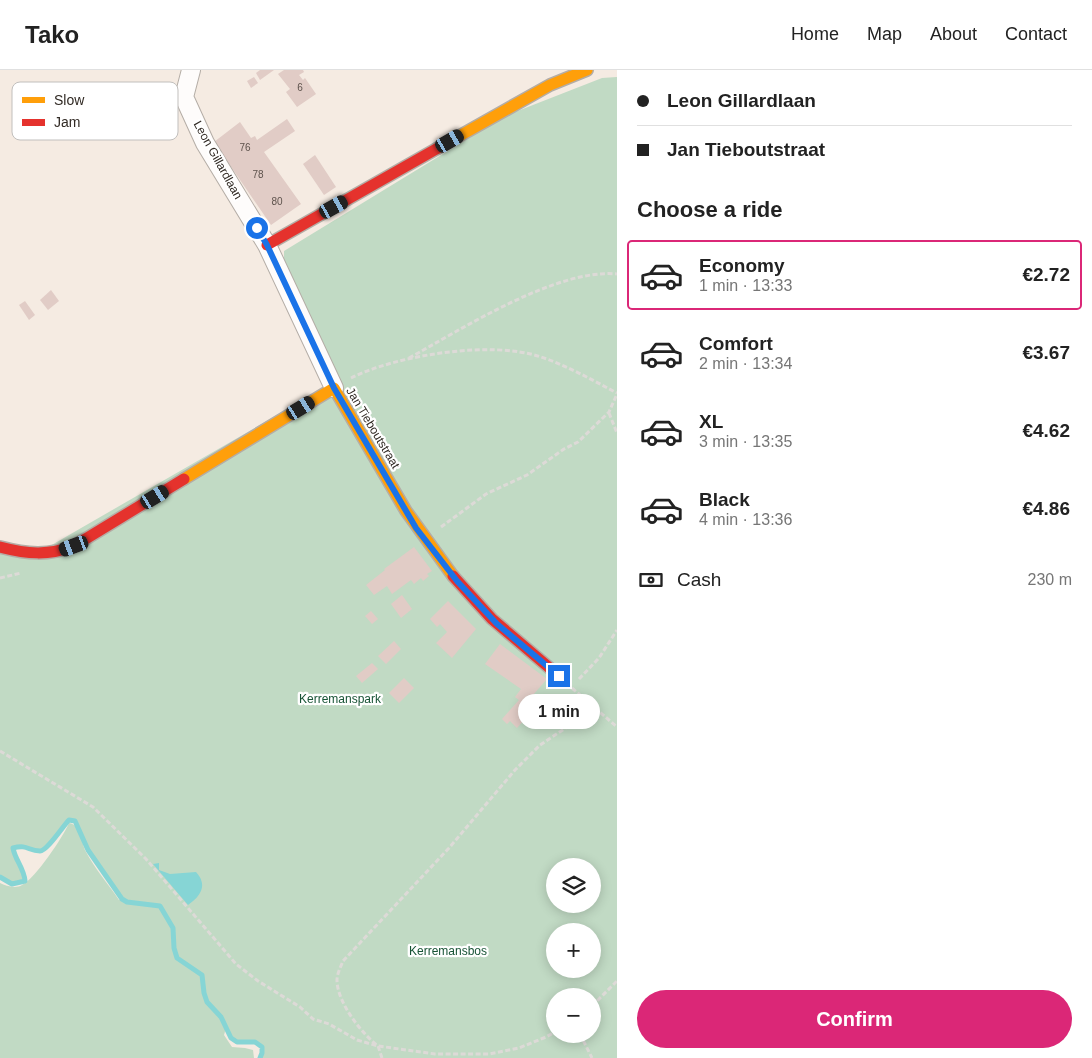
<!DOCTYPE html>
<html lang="en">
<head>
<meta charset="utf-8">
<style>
  :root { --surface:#fff; --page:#f2f2f2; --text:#222; --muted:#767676; --line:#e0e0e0; --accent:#db2777 }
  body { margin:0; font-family:Helvetica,sans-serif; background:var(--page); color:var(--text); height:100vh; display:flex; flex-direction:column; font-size:19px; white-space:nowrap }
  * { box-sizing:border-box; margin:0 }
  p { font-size:16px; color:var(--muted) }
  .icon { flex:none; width:28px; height:28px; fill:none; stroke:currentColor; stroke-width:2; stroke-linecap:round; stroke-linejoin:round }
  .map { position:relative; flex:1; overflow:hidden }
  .panel { display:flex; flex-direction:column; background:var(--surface); width:475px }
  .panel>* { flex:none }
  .guide { display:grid; align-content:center; height:110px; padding:0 20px; background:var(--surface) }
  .tools { position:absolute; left:546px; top:788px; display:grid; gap:10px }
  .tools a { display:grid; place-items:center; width:55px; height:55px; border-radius:50%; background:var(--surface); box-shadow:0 2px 12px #0003; font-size:25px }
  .end { position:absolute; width:22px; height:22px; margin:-11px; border:6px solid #1a73e8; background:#fff; box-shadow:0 0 0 2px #fff }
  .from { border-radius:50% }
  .bubble { position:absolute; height:35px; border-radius:18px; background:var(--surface); box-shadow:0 2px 12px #0003; font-size:16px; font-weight:700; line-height:35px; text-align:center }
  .car { position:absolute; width:15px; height:30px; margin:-15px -8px; border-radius:6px; box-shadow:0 0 4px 1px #0007; background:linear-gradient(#222 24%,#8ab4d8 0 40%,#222 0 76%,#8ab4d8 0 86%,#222 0) }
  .guide b { display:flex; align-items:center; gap:18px; height:48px; font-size:19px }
  .guide b+b { border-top:1px solid var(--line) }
  .guide i { width:12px; height:12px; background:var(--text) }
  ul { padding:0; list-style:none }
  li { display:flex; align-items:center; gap:15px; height:70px; margin:0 10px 8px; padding:0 10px; border:2px solid transparent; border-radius:5px }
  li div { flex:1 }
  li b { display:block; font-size:19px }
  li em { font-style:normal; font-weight:700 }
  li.active { border-color:var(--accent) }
  li>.icon { width:45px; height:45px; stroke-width:1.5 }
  h2 { padding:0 20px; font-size:22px; line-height:60px }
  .pay { display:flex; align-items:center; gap:12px; height:55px; padding:0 20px; font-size:19px }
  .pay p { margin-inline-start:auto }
  .action { display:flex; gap:10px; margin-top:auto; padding:10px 20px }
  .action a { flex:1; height:58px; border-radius:30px; background:var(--accent); color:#fff; font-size:20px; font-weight:700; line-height:58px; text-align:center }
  header { display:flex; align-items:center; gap:30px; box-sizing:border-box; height:70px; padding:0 25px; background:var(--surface); border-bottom:1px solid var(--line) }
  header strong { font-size:24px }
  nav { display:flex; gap:28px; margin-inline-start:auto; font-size:18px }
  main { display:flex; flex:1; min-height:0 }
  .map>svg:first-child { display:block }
  .green { fill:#c1dac4; fill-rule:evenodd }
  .water { fill:#86d5d5 }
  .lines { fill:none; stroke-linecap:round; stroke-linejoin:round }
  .stream { stroke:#86d5d5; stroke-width:5 }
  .building { fill:#e1ccc6 }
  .street-casing { stroke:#b4ada6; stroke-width:20 }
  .slow-casing { stroke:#b4ada6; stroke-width:14 }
  .jam-casing { stroke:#b4ada6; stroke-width:14 }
  .path { stroke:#dddad7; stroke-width:3; stroke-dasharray:5 2.5; stroke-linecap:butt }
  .street { stroke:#fefcfb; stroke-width:18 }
  .slow { stroke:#ff9f0a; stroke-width:11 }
  .jam { stroke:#e5322d; stroke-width:11 }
  .route { stroke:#1a73e8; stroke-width:6 }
  .labels { text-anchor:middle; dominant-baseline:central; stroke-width:4.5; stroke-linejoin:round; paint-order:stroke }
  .number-label { font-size:10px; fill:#5d524c }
  .street-label { font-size:12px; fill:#312a24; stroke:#fff }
  .park-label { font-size:12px; fill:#175335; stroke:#fff }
  .key { fill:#fff; stroke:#c1bfbd; stroke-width:1 }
  .key-label { font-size:14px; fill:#312a24 }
</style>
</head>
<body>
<header>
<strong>Tako</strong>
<nav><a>Home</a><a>Map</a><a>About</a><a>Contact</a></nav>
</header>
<main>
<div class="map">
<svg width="617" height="988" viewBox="0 0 617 988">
  <rect width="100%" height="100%" fill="#f5ebe2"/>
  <path class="green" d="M617,7V988H260L262,983V977C245,964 239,983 226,958L224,965L232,977L245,978L253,980L254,988H0V813C6,816 16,819 22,815C35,809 63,767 69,753C82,755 81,773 86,782C95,799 109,815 119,830L122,829L88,780L75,751L69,750C61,758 47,783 37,780C28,778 23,775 13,778C15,790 24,798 25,811L12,814L0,807V472L43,480L336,311L284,193V181L505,46L602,8ZM555,796H592V834H555ZM555,861H592V899H555ZM555,926H592V964H555Z"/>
  <path class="water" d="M159,793V800L170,804L196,802C208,815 201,826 188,835L153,794Z"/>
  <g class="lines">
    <path class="stream" d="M0,807L12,814L25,811C24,798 15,790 13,778C28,774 28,781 40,781C47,781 63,756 69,750L75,751L88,780L122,829L127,832L160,836L173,858L174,878L177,888L202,905L204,923L207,932L221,947L231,968L237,972H255L262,977V983L260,988"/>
  </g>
  <g class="building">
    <polygon points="260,0 274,0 260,10 256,3"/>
    <polygon points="284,0 303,0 304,2 299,5 303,10 305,8 316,24 297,37 286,22 290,19 278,4"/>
    <polygon points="254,7 258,13 251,18 247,11"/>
    <polygon points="287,49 295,61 264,82 301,134 271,155 214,72 240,52 251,68 255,66 257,70"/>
    <polygon points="315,85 336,117 324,125 303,94"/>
    <polygon points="51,220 59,231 48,240 40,230"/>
    <polygon points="25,231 35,245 29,250 19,235"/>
    <polygon points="414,477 432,501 427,504 429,506 423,511 421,508 414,514 411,510 392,524 387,516 374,525 366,515 385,500 384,499"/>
    <polygon points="402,525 412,539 401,548 391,534"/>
    <polygon points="448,531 476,559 452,588 436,573 447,562 440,554 437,557 430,549"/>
    <polygon points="371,541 378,549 372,554 365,546"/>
    <polygon points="394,571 401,579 386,594 378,586"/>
    <polygon points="500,574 547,609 526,633 534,639 517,658 510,651 507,654 502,649 519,630 515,627 521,619 485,594"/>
    <polygon points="372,593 378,599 362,613 356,606"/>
    <polygon points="404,608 414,618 399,633 389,623"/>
  </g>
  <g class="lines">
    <g class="street-casing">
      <polyline id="street" points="191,0 184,27 205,73 267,175 334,318"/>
    </g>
    <g class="slow-casing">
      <g id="slow">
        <polyline points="438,78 550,15 587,0"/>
        <polyline points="184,409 334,318 406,441 453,506"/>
      </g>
    </g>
    <g class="jam-casing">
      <g id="jam">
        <polyline points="267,175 438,78"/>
        <path d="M0,477C27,484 48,486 74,476L184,409"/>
        <polyline points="453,506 492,549 559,606"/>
      </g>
    </g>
    <g class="path">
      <path d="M409,288C462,259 557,198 617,204"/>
      <path d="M351,308C397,285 492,270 541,287C568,296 592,310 617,323"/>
      <polyline points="609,343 617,363"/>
      <polyline points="441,457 486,424 527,405 564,379 578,372 609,342 617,324"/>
      <polyline points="0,508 21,503"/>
      <polyline points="579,609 599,588 617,560"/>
      <polyline points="572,618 617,657"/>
      <polyline points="0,681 93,737 146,789 236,894 258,911 300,937 313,949 329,954 357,970 378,976 435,984 489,984 519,978 546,967 555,962"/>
      <polyline points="592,936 617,911"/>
      <polyline points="580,964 592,988"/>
      <path d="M382,988L378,976C361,963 337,932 337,910C337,904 341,896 343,891L449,778L515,700L540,675L596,638"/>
    </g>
    <use href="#street" class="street"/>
    <use href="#slow" class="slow"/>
    <use href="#jam" class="jam"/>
  </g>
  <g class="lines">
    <polyline class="route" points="257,158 267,175 334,318 416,458 457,511 497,554 559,606"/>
  </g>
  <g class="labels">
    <g class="number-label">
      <text x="300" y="17">6</text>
      <text x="245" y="77">76</text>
      <text x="258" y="104">78</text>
      <text x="277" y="131">80</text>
    </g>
    <g class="street-label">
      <text transform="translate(218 90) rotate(61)">Leon Gillardlaan</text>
      <text transform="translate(373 358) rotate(59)">Jan Tieboutstraat</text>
    </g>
    <g class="park-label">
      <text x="340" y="629">Kerremanspark</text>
      <text x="448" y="881">Kerremansbos</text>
    </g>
  </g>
  <rect x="12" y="12" width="166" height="58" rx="8" class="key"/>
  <rect x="22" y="27" width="23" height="6" fill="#ff9f0a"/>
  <rect x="22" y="49" width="23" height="7" fill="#e5322d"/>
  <g class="key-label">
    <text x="54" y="35">Slow</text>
    <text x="54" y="57">Jam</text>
  </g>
</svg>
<div class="tools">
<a><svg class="icon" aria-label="layers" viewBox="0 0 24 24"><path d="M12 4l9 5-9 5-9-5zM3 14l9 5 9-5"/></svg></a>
<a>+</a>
<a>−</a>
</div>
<i class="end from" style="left:257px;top:158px"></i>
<i class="end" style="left:559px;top:606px"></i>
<div class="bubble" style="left:518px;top:624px;width:82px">1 min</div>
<i class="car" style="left:450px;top:71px;rotate:60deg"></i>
<i class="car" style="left:334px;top:137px;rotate:61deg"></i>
<i class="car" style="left:301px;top:338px;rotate:59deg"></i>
<i class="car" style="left:155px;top:427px;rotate:59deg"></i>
<i class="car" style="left:74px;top:476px;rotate:250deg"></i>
</div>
<section class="panel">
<div class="guide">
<b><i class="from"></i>Leon Gillardlaan</b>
<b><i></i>Jan Tieboutstraat</b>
</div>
<h2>Choose a ride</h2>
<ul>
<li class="active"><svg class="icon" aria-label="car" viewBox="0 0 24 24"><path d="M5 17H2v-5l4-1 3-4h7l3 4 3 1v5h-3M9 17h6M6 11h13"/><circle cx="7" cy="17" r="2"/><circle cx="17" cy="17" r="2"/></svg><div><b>Economy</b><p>1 min · 13:33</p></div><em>€2.72</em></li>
<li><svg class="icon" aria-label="car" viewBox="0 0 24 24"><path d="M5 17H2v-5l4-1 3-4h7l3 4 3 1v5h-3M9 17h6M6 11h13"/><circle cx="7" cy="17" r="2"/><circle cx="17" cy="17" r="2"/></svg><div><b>Comfort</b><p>2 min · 13:34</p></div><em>€3.67</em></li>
<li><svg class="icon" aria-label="car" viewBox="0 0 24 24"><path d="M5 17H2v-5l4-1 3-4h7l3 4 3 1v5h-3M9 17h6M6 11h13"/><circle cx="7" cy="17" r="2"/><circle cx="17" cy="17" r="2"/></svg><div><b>XL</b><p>3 min · 13:35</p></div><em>€4.62</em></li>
<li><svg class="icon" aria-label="car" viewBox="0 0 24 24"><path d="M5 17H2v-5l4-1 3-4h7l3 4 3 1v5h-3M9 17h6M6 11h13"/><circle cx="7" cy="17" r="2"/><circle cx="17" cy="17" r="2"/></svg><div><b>Black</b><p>4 min · 13:36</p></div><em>€4.86</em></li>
</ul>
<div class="pay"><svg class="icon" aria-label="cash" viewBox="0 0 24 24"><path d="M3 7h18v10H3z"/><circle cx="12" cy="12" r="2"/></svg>Cash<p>230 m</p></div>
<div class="action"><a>Confirm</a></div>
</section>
</main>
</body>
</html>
